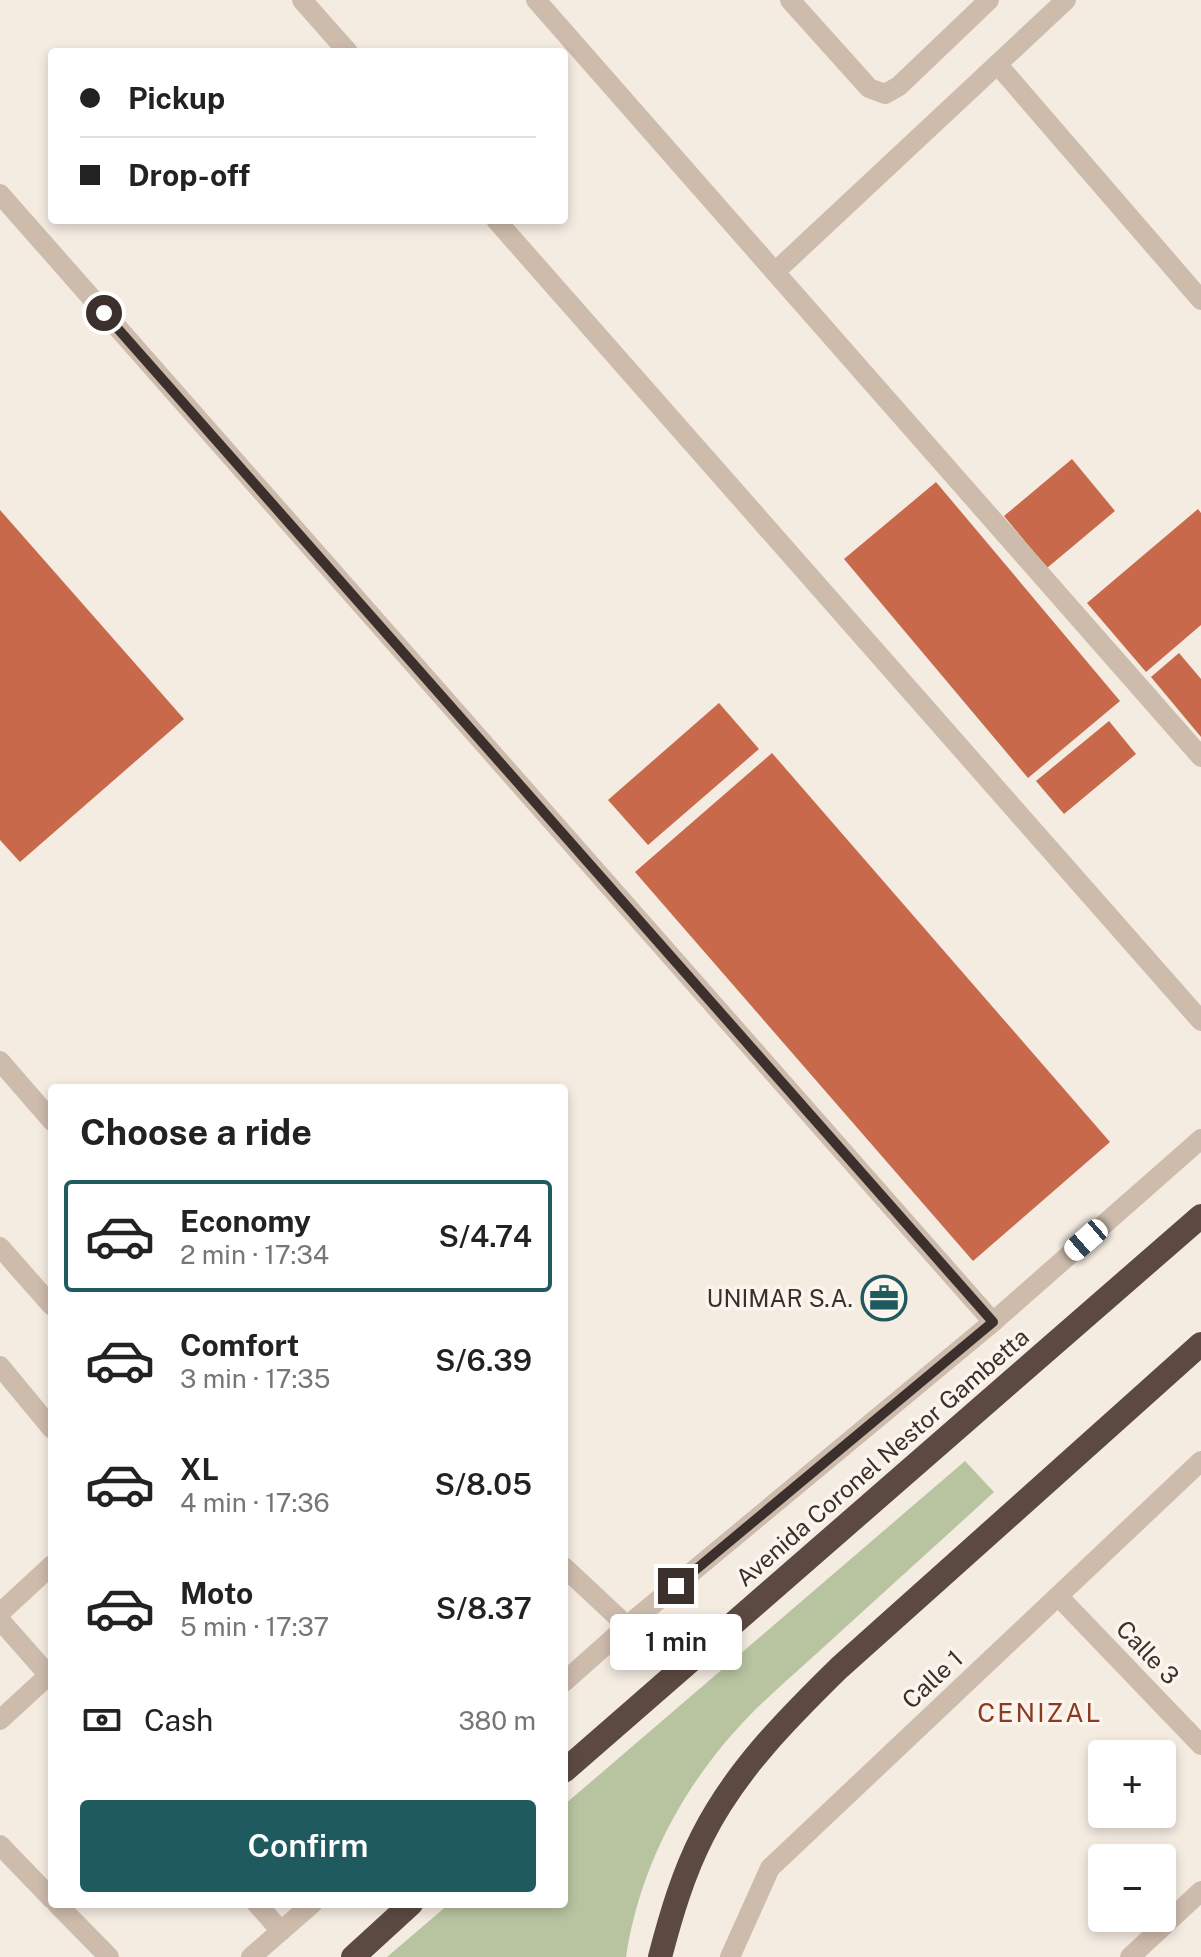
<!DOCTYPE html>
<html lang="en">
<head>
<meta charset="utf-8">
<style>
  :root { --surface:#fff; --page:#f2f2f2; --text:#222; --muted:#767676; --line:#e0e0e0; --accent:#1f5a5e }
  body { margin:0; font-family:"Public Sans",sans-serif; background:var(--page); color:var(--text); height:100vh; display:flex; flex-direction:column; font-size:30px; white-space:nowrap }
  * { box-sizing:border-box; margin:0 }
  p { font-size:26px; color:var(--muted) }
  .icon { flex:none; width:44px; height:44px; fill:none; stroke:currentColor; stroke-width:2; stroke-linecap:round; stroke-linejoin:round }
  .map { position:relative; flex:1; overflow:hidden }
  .details { position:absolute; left:48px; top:1084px; width:520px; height:824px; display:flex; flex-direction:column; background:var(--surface); border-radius:8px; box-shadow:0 4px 12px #0003 }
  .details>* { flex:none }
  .guide { position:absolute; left:48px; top:48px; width:520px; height:176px; border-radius:8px; box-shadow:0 4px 12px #0003; display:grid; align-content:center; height:176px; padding:0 32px; background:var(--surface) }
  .controls { position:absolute; left:1088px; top:1740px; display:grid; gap:16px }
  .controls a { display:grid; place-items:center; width:88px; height:88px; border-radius:8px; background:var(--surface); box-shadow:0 4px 12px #0003; font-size:40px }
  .end { position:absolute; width:36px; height:36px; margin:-18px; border:10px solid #3b302b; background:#fff; box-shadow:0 0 0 4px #fff }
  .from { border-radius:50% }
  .bubble { position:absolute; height:56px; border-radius:8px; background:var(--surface); box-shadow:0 4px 12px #0003; font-size:26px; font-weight:600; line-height:56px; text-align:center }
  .car { position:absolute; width:24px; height:48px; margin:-24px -12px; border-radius:10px; box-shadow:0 0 6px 2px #0007; background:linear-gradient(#fff 24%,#345 0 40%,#fff 0 76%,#345 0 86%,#fff 0) }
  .guide b { display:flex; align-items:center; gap:28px; height:76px; font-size:30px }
  .guide b+b { border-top:2px solid var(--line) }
  .guide i { width:20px; height:20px; background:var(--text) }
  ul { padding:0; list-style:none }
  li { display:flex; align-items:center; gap:24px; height:112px; margin:0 16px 12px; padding:0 16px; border:4px solid transparent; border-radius:8px }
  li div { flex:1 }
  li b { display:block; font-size:30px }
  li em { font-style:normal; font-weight:600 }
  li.on { border-color:var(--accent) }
  li>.icon { width:72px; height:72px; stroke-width:1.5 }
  h2 { padding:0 32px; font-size:36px; line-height:96px }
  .pay { display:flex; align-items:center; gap:20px; height:88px; padding:0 32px; font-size:30px }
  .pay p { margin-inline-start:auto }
  .action { display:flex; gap:16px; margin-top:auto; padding:16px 32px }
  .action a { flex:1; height:92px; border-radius:8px; background:var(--accent); color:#fff; font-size:32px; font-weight:600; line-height:92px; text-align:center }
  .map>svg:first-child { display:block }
  .green { fill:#b8c4a0 }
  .building { fill:#c8694b }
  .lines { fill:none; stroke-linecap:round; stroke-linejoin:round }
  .minor { stroke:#cdbbac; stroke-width:20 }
  .highway { stroke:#5c4a42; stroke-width:24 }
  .route { stroke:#3b302b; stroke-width:10 }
  .labels { text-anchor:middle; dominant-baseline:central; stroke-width:7; stroke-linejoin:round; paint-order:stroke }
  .poi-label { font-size:24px; fill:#3b302b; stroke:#fbf5ee; text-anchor:end }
  .street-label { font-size:24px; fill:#3b302b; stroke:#fbf5ee }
  .neighbourhood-label { font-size:26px; letter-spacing:2px; fill:#8c3b22; stroke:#fbf5ee }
</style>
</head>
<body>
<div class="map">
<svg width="1201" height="1957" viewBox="0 0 1201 1957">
  <rect width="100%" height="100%" fill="#f4ebe1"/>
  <path class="green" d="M965,1461L994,1492C942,1540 889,1587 837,1635C809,1661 779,1686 752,1713C686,1780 640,1864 626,1957H387L449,1904H564V1805Z"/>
  <g class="building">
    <polygon points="1072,459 1115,511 1047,568 1004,516"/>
    <polygon points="936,482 1120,701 1028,778 844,559"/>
    <polygon points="1198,509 1201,513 1201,625 1146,672 1087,603"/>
    <polygon points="0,510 184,719 20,862 0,840"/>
    <polygon points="1179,653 1201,679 1201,737 1151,677"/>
    <polygon points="719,703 759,749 648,845 608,800"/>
    <polygon points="1109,721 1136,754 1064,814 1036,781"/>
    <polygon points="772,753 1110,1142 973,1261 635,872"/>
  </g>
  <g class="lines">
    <g class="minor">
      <polyline points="302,0 348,52"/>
      <polyline points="536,0 1201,757"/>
      <polyline points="790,0 869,88 885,94 899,86 989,0"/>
      <polyline points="998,65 1201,300"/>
      <polyline points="0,194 993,1322"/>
      <polyline points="496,220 1201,1021"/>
      <polyline points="775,272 1066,0"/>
      <polyline points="0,1061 52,1121"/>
      <polyline points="0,1247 52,1306"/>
      <polyline points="0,1366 52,1429"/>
      <polyline points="564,1567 627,1626"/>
      <polyline points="1058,1596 1201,1745"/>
      <polyline points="0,1613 52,1565"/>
      <polyline points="0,1620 52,1679"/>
      <polyline points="564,1682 627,1626 993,1322 1201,1139"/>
      <polyline points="0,1720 49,1675"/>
      <polyline points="0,1845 52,1899"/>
      <polyline points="57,1904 109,1957"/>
      <polyline points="257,1904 281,1931"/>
      <polyline points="251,1957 312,1904"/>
      <polyline points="730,1957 770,1868 1201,1461"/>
      <polyline points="1130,1957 1201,1891"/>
    </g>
    <g class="highway">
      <polyline points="564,1771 1201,1216"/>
      <polyline points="353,1957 411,1904"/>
      <path d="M660,1957C671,1915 683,1874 703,1835C736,1770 788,1718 839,1668L1201,1344"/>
    </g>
  </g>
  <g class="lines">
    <polyline class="route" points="104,313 993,1322 676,1586"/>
  </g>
  <defs>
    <g id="office-ring" transform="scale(2.3)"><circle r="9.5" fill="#fbf5ee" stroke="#1f5a5e" stroke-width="1.5"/><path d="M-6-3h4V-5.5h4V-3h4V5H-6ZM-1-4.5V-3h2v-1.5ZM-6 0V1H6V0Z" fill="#1f5a5e"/></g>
  </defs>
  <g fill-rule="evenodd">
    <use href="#office-ring" x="884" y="1298"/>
  </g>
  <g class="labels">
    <g class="poi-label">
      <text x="853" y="1298">UNIMAR S.A.</text>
    </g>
    <g class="street-label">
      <text transform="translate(882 1457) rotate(-41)">Avenida Coronel Nestor Gambetta</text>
      <text transform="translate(1148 1652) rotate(46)">Calle 3</text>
      <text transform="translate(932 1679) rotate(-43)">Calle 1</text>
    </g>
    <g class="neighbourhood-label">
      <text x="1040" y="1712">CENIZAL</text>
    </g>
  </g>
</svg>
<div class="controls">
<a>+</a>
<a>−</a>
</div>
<i class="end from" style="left:104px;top:313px"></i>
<i class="end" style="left:676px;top:1586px"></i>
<div class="bubble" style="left:610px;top:1614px;width:132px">1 min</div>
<i class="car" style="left:1086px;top:1240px;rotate:229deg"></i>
<div class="guide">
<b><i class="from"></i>Pickup</b>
<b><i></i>Drop-off</b>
</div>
<section class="details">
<h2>Choose a ride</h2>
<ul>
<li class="on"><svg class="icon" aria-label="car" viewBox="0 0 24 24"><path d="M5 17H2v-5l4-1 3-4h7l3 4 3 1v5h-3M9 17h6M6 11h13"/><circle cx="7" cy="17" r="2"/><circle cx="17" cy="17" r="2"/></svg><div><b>Economy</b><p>2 min · 17:34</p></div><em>S/4.74</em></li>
<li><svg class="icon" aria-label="car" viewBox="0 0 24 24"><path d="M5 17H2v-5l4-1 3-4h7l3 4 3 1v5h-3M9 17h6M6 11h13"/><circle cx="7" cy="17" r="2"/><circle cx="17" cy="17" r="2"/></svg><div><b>Comfort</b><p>3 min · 17:35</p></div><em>S/6.39</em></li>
<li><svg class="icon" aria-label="car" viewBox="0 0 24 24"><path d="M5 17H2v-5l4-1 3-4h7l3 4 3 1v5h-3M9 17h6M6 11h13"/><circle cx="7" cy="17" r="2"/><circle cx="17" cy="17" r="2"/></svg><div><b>XL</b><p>4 min · 17:36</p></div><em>S/8.05</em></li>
<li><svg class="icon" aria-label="car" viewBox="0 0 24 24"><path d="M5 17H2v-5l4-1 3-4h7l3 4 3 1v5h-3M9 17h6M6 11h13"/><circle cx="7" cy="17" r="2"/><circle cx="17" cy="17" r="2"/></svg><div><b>Moto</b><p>5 min · 17:37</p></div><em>S/8.37</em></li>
</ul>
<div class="pay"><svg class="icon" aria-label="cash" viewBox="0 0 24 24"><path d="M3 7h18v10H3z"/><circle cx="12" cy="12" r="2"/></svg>Cash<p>380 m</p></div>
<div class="action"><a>Confirm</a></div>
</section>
</div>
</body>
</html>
